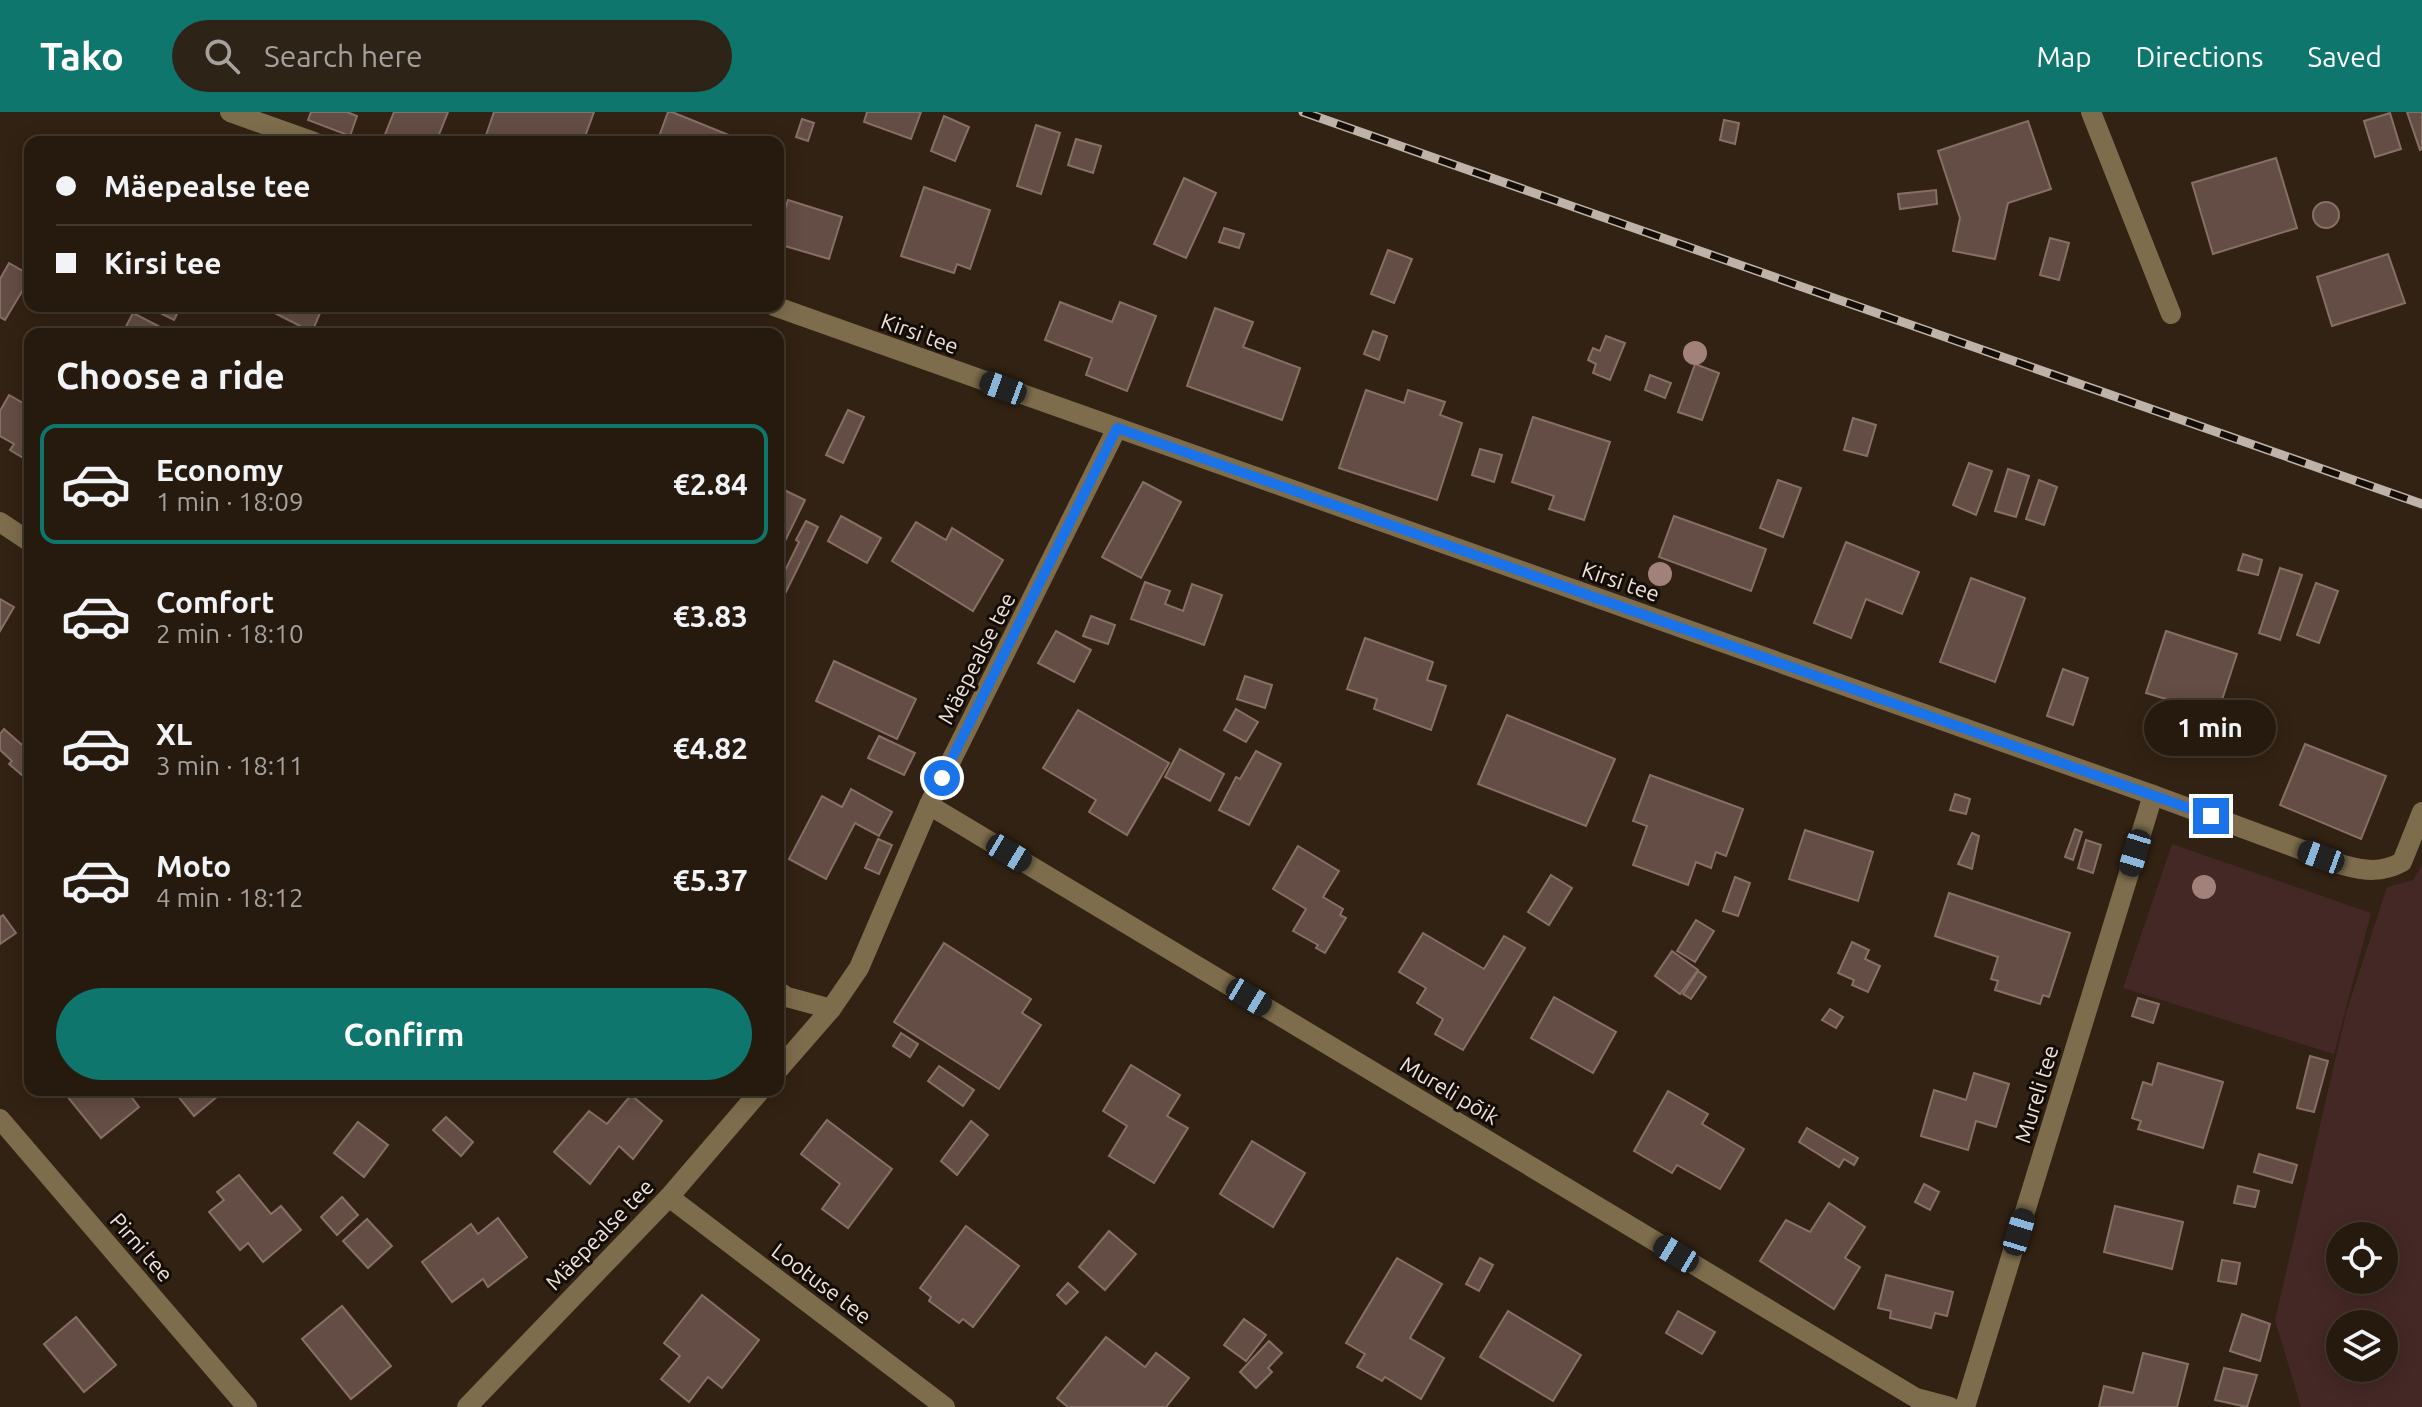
<!DOCTYPE html>
<html lang="en">
<head>
<meta charset="utf-8">
<style>
  :root { --surface:#261a0e; --page:#2e2317; --text:#f1f3f6; --muted:#a4a19e; --line:#42382e; --accent:#0f766e }
  body { margin:0; font-family:Ubuntu,sans-serif; background:var(--page); color:var(--text); height:100vh; display:flex; flex-direction:column; font-size:30px; white-space:nowrap }
  * { box-sizing:border-box; margin:0 }
  p { font-size:26px; color:var(--muted) }
  .icon { flex:none; width:44px; height:44px; fill:none; stroke:currentColor; stroke-width:2; stroke-linecap:round; stroke-linejoin:round }
  .map { position:relative; flex:1; overflow:hidden }
  .sheet { position:absolute; left:24px; top:216px; width:760px; height:768px; display:flex; flex-direction:column; background:var(--surface); border-radius:16px; box-shadow:0 4px 20px #0003,0 0 0 2px var(--line) }
  .sheet>* { flex:none }
  .hud { position:absolute; left:24px; top:24px; width:760px; height:176px; border-radius:16px; box-shadow:0 4px 20px #0003,0 0 0 2px var(--line); display:grid; align-content:center; height:176px; padding:0 32px; background:var(--surface) }
  .tools { position:absolute; left:2326px; top:1110px; display:grid; gap:16px }
  .tools a { display:grid; place-items:center; width:72px; height:72px; border-radius:50%; background:var(--surface); box-shadow:0 4px 20px #0003,0 0 0 2px var(--line); font-size:40px }
  .end { position:absolute; width:36px; height:36px; margin:-18px; border:10px solid #1a73e8; background:#fff; box-shadow:0 0 0 4px #fff }
  .from { border-radius:50% }
  .bubble { position:absolute; height:56px; border-radius:28px; background:var(--surface); box-shadow:0 4px 20px #0003,0 0 0 2px var(--line); font-size:26px; font-weight:700; line-height:56px; text-align:center }
  .car { position:absolute; width:24px; height:48px; margin:-24px -12px; border-radius:10px; box-shadow:0 0 6px 2px #0007; background:linear-gradient(#222 24%,#8ab4d8 0 40%,#222 0 76%,#8ab4d8 0 86%,#222 0) }
  .hud b { display:flex; align-items:center; gap:28px; height:76px; font-size:30px }
  .hud b+b { border-top:2px solid var(--line) }
  .hud i { width:20px; height:20px; background:var(--text) }
  ul { padding:0; list-style:none }
  li { display:flex; align-items:center; gap:24px; height:120px; margin:0 16px 12px; padding:0 16px; border:4px solid transparent; border-radius:16px }
  li div { flex:1 }
  li b { display:block; font-size:30px }
  li em { font-style:normal; font-weight:700 }
  li.active { border-color:var(--accent) }
  li>.icon { width:72px; height:72px; stroke-width:1.5 }
  h2 { padding:0 32px; font-size:36px; line-height:96px }
  .button { display:flex; gap:16px; margin-top:auto; padding:16px 32px }
  .button a { flex:1; height:92px; border-radius:48px; background:var(--accent); color:#fff; font-size:32px; font-weight:700; line-height:92px; text-align:center }
  header { display:flex; align-items:center; gap:48px; box-sizing:border-box; height:112px; padding:0 40px; background:var(--accent); color:#fff }
  header strong { font-size:38px }
  nav { display:flex; gap:44px; margin-inline-start:auto; font-size:28px }
  .search { width:560px; height:72px; background:var(--page); display:flex; align-items:center; gap:20px; box-sizing:border-box; padding:0 28px; border-radius:44px; color:var(--muted); font-size:30px }
  .map>svg:first-child { display:block }
  .green { fill:#442826; fill-rule:evenodd }
  .building { fill:#644d44; stroke:#886f66; stroke-width:2 }
  .lines { fill:none; stroke-linecap:round; stroke-linejoin:round }
  .minor { stroke:#7e6d4d; stroke-width:20 }
  .rail-casing { stroke:#bfb3a9; stroke-width:9 }
  .rail { stroke:#140d07; stroke-width:6; stroke-dasharray:18; stroke-linecap:butt }
  .tree { fill:#a18179 }
  .route { stroke:#1a73e8; stroke-width:10 }
  .labels { text-anchor:middle; dominant-baseline:central; stroke-width:6; stroke-linejoin:round; paint-order:stroke }
  .street-label { font-size:22px; fill:#eee3da; stroke:#140d07 }
</style>
</head>
<body>
<header>
<strong>Tako</strong>
<div class="search"><svg class="icon" aria-label="search" viewBox="0 0 24 24"><circle cx="10" cy="10" r="6"/><path d="M15 15l6 6"/></svg>Search here</div>
<nav><a>Map</a><a>Directions</a><a>Saved</a></nav>
</header>
<div class="map">
<svg width="2422" height="1295" viewBox="0 0 2422 1295">
  <rect width="100%" height="100%" fill="#322213"/>
  <g class="green">
    <polygon points="2172,732 2371,801 2334,942 2123,876"/>
    <path d="M2422,753V1295H2301L2275,1208L2346,901L2387,775L2413,768ZM2340,1124H2384V1168H2340ZM2340,1212H2384V1256H2340Z"/>
  </g>
  <g class="building">
    <polygon points="311,0 347,0 357,4 350,24 308,8"/>
    <polygon points="394,0 448,0 436,30 382,30"/>
    <polygon points="494,0 594,0 583,30 497,30 485,26"/>
    <polygon points="668,0 672,0 746,30 657,30"/>
    <polygon points="867,0 921,0 911,27 864,10"/>
    <polygon points="2407,0 2422,0 2422,37 2420,38"/>
    <polygon points="2390,1 2401,37 2375,45 2364,9"/>
    <polygon points="944,4 969,15 955,49 931,39"/>
    <polygon points="802,7 814,11 808,29 796,25"/>
    <polygon points="1724,8 1739,11 1735,32 1720,28"/>
    <polygon points="2028,9 2051,77 2008,91 1995,147 1953,139 1960,106 1938,39"/>
    <polygon points="1036,13 1060,21 1041,82 1017,74"/>
    <polygon points="1076,27 1101,34 1093,61 1068,53"/>
    <polygon points="2276,46 2297,116 2213,142 2192,71"/>
    <polygon points="1184,66 1216,81 1186,146 1154,132"/>
    <polygon points="924,75 990,98 970,157 957,152 954,161 901,144"/>
    <polygon points="1936,78 1937,92 1900,97 1898,82"/>
    <polygon points="788,88 842,105 829,147 778,132 778,119"/>
    <circle cx="2326" cy="103" r="13"/>
    <polygon points="1224,116 1244,122 1239,136 1219,130"/>
    <polygon points="2050,126 2069,131 2059,168 2040,163"/>
    <polygon points="1388,138 1412,147 1394,191 1371,182"/>
    <polygon points="2388,142 2405,191 2332,214 2317,165"/>
    <polygon points="9,151 30,163 30,166 5,208 0,205 0,167"/>
    <polygon points="1060,190 1112,210 1120,190 1156,204 1127,279 1086,263 1092,246 1045,228"/>
    <polygon points="159,194 181,194 174,208 156,199"/>
    <polygon points="261,194 323,194 312,220"/>
    <polygon points="1215,196 1253,210 1243,235 1300,256 1282,308 1187,274"/>
    <polygon points="133,201 172,221 171,222 122,222"/>
    <polygon points="1373,219 1387,224 1379,248 1364,242"/>
    <polygon points="1606,224 1625,231 1610,268 1593,261 1596,252 1588,248 1593,236 1600,239"/>
    <polygon points="1695,252 1719,261 1702,308 1678,300"/>
    <polygon points="1650,263 1671,271 1665,286 1645,278"/>
    <polygon points="1366,278 1404,291 1408,278 1445,290 1440,303 1462,311 1437,388 1339,356"/>
    <polygon points="9,283 30,295 30,350 10,338 14,332 0,324 0,299"/>
    <polygon points="848,298 864,305 843,351 826,343"/>
    <polygon points="1533,305 1610,330 1584,408 1549,397 1554,384 1512,370"/>
    <polygon points="1853,306 1876,313 1867,344 1844,338"/>
    <polygon points="1480,337 1502,343 1494,370 1472,363"/>
    <polygon points="1969,351 1992,359 1976,403 1953,393"/>
    <polygon points="2008,357 2029,364 2016,405 1995,399"/>
    <polygon points="1778,368 1801,376 1783,425 1760,416"/>
    <polygon points="2039,368 2057,375 2044,413 2026,407"/>
    <polygon points="1143,370 1181,390 1141,466 1102,445"/>
    <polygon points="778,375 805,388 786,427 778,422"/>
    <polygon points="841,404 881,426 867,451 828,429"/>
    <polygon points="1674,404 1766,437 1751,479 1659,445"/>
    <polygon points="806,409 818,415 778,496 778,473 799,430 796,428"/>
    <polygon points="916,410 946,428 952,416 1003,448 973,499 892,449"/>
    <polygon points="1846,430 1919,460 1902,502 1866,487 1851,526 1814,511"/>
    <polygon points="2243,442 2262,448 2258,463 2238,458"/>
    <polygon points="2280,456 2302,463 2280,528 2259,521"/>
    <polygon points="1971,466 2025,486 1995,570 1940,550"/>
    <polygon points="1145,470 1170,479 1165,492 1183,499 1192,472 1222,483 1204,533 1131,507"/>
    <polygon points="2316,471 2338,479 2319,531 2297,523"/>
    <polygon points="0,487 14,495 0,519"/>
    <polygon points="1091,504 1115,513 1108,532 1083,524"/>
    <polygon points="1056,519 1091,538 1074,570 1038,551"/>
    <polygon points="2166,519 2237,542 2204,643 2163,630 2176,590 2146,581"/>
    <polygon points="1365,526 1433,550 1427,568 1446,574 1431,618 1374,597 1377,587 1347,577"/>
    <polygon points="834,549 916,587 897,627 816,589"/>
    <polygon points="2063,557 2088,566 2073,613 2047,604"/>
    <polygon points="1245,564 1272,573 1265,596 1237,587"/>
    <polygon points="1236,597 1258,610 1246,630 1224,618"/>
    <polygon points="1078,598 1169,651 1127,723 1089,700 1096,688 1043,656"/>
    <polygon points="1507,603 1615,647 1586,714 1478,672"/>
    <polygon points="4,617 30,640 30,670 9,652 12,649 0,638 0,622"/>
    <polygon points="879,624 915,641 904,663 868,646"/>
    <polygon points="2305,632 2386,664 2361,727 2280,693"/>
    <polygon points="1180,637 1224,662 1210,689 1165,665"/>
    <polygon points="1256,639 1281,652 1249,713 1219,698 1236,665 1240,667"/>
    <polygon points="1650,663 1743,697 1726,744 1716,740 1711,756 1696,750 1688,773 1633,753 1647,714 1633,709"/>
    <polygon points="851,677 892,700 879,724 855,711 826,767 789,747 822,684 842,695"/>
    <polygon points="1955,682 1970,687 1966,702 1950,698"/>
    <polygon points="2075,717 2082,720 2073,748 2065,745"/>
    <polygon points="1805,718 1873,740 1858,789 1789,767"/>
    <polygon points="1972,721 1979,724 1972,757 1958,752"/>
    <polygon points="878,727 892,733 879,762 865,756"/>
    <polygon points="2086,728 2101,733 2093,761 2078,756"/>
    <polygon points="1298,734 1339,759 1323,785 1343,797 1340,803 1346,806 1325,841 1316,836 1318,833 1293,819 1306,797 1273,777"/>
    <polygon points="1551,763 1572,776 1549,813 1528,800"/>
    <polygon points="1735,765 1750,771 1738,804 1723,799"/>
    <polygon points="1949,781 2070,821 2049,885 2043,883 2040,892 1995,878 1998,869 1991,867 1998,845 1935,824"/>
    <polygon points="3,803 16,821 0,832 0,805"/>
    <polygon points="1696,808 1714,819 1695,850 1677,839"/>
    <polygon points="1423,821 1484,857 1504,824 1525,836 1463,938 1435,922 1443,907 1417,891 1426,876 1399,860"/>
    <polygon points="1852,830 1869,838 1865,847 1880,854 1868,880 1852,873 1854,868 1838,861"/>
    <polygon points="944,831 1031,887 1022,901 1041,913 999,977 894,910"/>
    <polygon points="1672,839 1698,858 1680,882 1655,864"/>
    <polygon points="1698,859 1706,865 1691,887 1683,882"/>
    <polygon points="1554,885 1616,920 1593,961 1531,926"/>
    <polygon points="2138,886 2159,892 2153,911 2132,904"/>
    <polygon points="1830,897 1843,905 1836,916 1822,908"/>
    <polygon points="901,921 918,932 910,945 893,934"/>
    <polygon points="2310,944 2328,949 2314,1000 2297,996"/>
    <polygon points="2158,951 2223,970 2203,1036 2138,1017 2141,1009 2132,1006 2143,970 2152,973"/>
    <polygon points="1131,953 1180,983 1167,1004 1188,1016 1154,1071 1109,1044 1127,1014 1103,999"/>
    <polygon points="939,954 974,978 963,994 928,969"/>
    <polygon points="1974,961 2009,972 1996,1015 1976,1009 1968,1038 1921,1024 1934,978 1966,988"/>
    <polygon points="62,978 126,978 139,995 101,1026"/>
    <polygon points="183,978 225,978 194,1004 177,983"/>
    <polygon points="1668,979 1708,1002 1702,1012 1744,1037 1720,1077 1677,1053 1672,1061 1634,1039"/>
    <polygon points="631,983 662,1009 633,1047 619,1034 590,1072 554,1040 589,999 607,1012"/>
    <polygon points="446,1005 473,1030 461,1044 433,1018"/>
    <polygon points="827,1008 892,1057 848,1116 822,1097 840,1072 801,1042"/>
    <polygon points="971,1009 988,1023 957,1063 941,1049"/>
    <polygon points="358,1010 388,1033 364,1065 334,1041"/>
    <polygon points="1807,1016 1858,1046 1854,1053 1844,1047 1839,1055 1799,1030"/>
    <polygon points="1252,1029 1305,1061 1273,1115 1220,1082"/>
    <polygon points="2259,1042 2297,1053 2292,1071 2254,1060"/>
    <polygon points="239,1063 271,1102 281,1094 301,1118 263,1150 248,1131 240,1138 209,1100 224,1088 217,1080"/>
    <polygon points="1924,1072 1939,1080 1930,1098 1915,1090"/>
    <polygon points="2238,1074 2259,1079 2255,1095 2234,1091"/>
    <polygon points="342,1085 358,1103 337,1123 321,1105"/>
    <polygon points="1829,1091 1865,1115 1845,1146 1860,1155 1834,1197 1760,1149 1786,1108 1810,1120"/>
    <polygon points="2115,1094 2183,1110 2172,1157 2104,1140"/>
    <polygon points="498,1106 527,1145 488,1175 483,1167 452,1190 422,1150 471,1112 478,1122"/>
    <polygon points="367,1107 392,1134 368,1156 343,1129"/>
    <polygon points="966,1114 1019,1154 973,1215 963,1207 959,1211 929,1189 931,1185 920,1176"/>
    <polygon points="1109,1119 1136,1142 1105,1178 1079,1155"/>
    <polygon points="1397,1146 1442,1172 1410,1226 1444,1246 1421,1287 1385,1265 1382,1269 1357,1255 1365,1242 1346,1231"/>
    <polygon points="1480,1146 1493,1153 1479,1179 1466,1172"/>
    <polygon points="2222,1148 2240,1151 2236,1172 2218,1169"/>
    <polygon points="1886,1163 1953,1180 1947,1204 1935,1201 1931,1216 1890,1206 1891,1199 1878,1196"/>
    <polygon points="1068,1171 1078,1180 1066,1192 1057,1183"/>
    <polygon points="702,1183 759,1228 722,1276 708,1265 689,1290 661,1267 680,1244 664,1231"/>
    <polygon points="342,1194 391,1254 351,1287 302,1227"/>
    <polygon points="1508,1199 1581,1243 1553,1289 1480,1245"/>
    <polygon points="1678,1199 1715,1220 1702,1242 1666,1221"/>
    <polygon points="2242,1202 2270,1212 2260,1249 2230,1239"/>
    <polygon points="76,1205 116,1253 84,1280 44,1232"/>
    <polygon points="1244,1207 1266,1223 1246,1249 1224,1233"/>
    <polygon points="1106,1225 1145,1255 1156,1241 1189,1266 1166,1295 1068,1295 1057,1286"/>
    <polygon points="1269,1229 1282,1241 1268,1256 1272,1260 1256,1276 1240,1260"/>
    <polygon points="2143,1241 2188,1252 2177,1295 2099,1295 2104,1274 2133,1281"/>
    <polygon points="2224,1256 2257,1263 2247,1295 2215,1288"/>
  </g>
  <g class="lines">
    <g class="minor">
      <polyline points="230,0 314,30"/>
      <polyline points="2091,0 2171,202"/>
      <path d="M774,194L2153,683L2343,753C2365,759 2382,761 2402,750L2422,700"/>
      <polyline points="0,410 30,430"/>
      <polyline points="929,693 1916,1286 1950,1295"/>
      <polyline points="778,879 787,885 831,897"/>
      <polyline points="778,958 831,897 859,856 929,693 1117,316"/>
      <polyline points="0,1007 247,1295"/>
      <polyline points="669,1085 945,1295"/>
      <polyline points="467,1295 669,1085 761,978"/>
      <polyline points="1965,1295 2153,683"/>
    </g>
    <g class="rail-casing">
      <polyline id="rail" points="1303,0 2422,392"/>
    </g>
    <use href="#rail" class="rail"/>
  </g>
  <g class="tree">
    <circle cx="1695" cy="241" r="12"/>
    <circle cx="1660" cy="462" r="12"/>
    <circle cx="2204" cy="775" r="12"/>
  </g>
  <g class="lines">
    <polyline class="route" points="942,666 1117,316 2211,704"/>
  </g>
  <g class="labels">
    <g class="street-label">
      <text transform="translate(920 221) rotate(20)">Kirsi tee</text>
      <text transform="translate(1621 469) rotate(19)">Kirsi tee</text>
      <text transform="translate(976 546) rotate(-63)">Mäepealse tee</text>
      <text transform="translate(1450 978) rotate(31)">Mureli põik</text>
      <text transform="translate(2036 982) rotate(-73)">Mureli tee</text>
      <text transform="translate(599 1122) rotate(-46)">Mäepealse tee</text>
      <text transform="translate(142 1135) rotate(49)">Pirni tee</text>
      <text transform="translate(822 1171) rotate(37)">Lootuse tee</text>
    </g>
  </g>
</svg>
<div class="tools">
<a><svg class="icon" aria-label="locate" viewBox="0 0 24 24"><circle cx="12" cy="12" r="6"/><path d="M12 2v4M12 18v4M2 12h4M18 12h4"/></svg></a>
<a><svg class="icon" aria-label="layers" viewBox="0 0 24 24"><path d="M12 4l9 5-9 5-9-5zM3 14l9 5 9-5"/></svg></a>
</div>
<i class="end from" style="left:942px;top:666px"></i>
<i class="end" style="left:2211px;top:704px"></i>
<div class="bubble" style="left:2144px;top:588px;width:132px">1 min</div>
<i class="car" style="left:1003px;top:276px;rotate:290deg"></i>
<i class="car" style="left:1009px;top:741px;rotate:121deg"></i>
<i class="car" style="left:2135px;top:741px;rotate:197deg"></i>
<i class="car" style="left:2321px;top:745px;rotate:290deg"></i>
<i class="car" style="left:1249px;top:885px;rotate:121deg"></i>
<i class="car" style="left:2019px;top:1120px;rotate:17deg"></i>
<i class="car" style="left:1676px;top:1142px;rotate:301deg"></i>
<div class="hud">
<b><i class="from"></i>Mäepealse tee</b>
<b><i></i>Kirsi tee</b>
</div>
<section class="sheet">
<h2>Choose a ride</h2>
<ul>
<li class="active"><svg class="icon" aria-label="car" viewBox="0 0 24 24"><path d="M5 17H2v-5l4-1 3-4h7l3 4 3 1v5h-3M9 17h6M6 11h13"/><circle cx="7" cy="17" r="2"/><circle cx="17" cy="17" r="2"/></svg><div><b>Economy</b><p>1 min · 18:09</p></div><em>€2.84</em></li>
<li><svg class="icon" aria-label="car" viewBox="0 0 24 24"><path d="M5 17H2v-5l4-1 3-4h7l3 4 3 1v5h-3M9 17h6M6 11h13"/><circle cx="7" cy="17" r="2"/><circle cx="17" cy="17" r="2"/></svg><div><b>Comfort</b><p>2 min · 18:10</p></div><em>€3.83</em></li>
<li><svg class="icon" aria-label="car" viewBox="0 0 24 24"><path d="M5 17H2v-5l4-1 3-4h7l3 4 3 1v5h-3M9 17h6M6 11h13"/><circle cx="7" cy="17" r="2"/><circle cx="17" cy="17" r="2"/></svg><div><b>XL</b><p>3 min · 18:11</p></div><em>€4.82</em></li>
<li><svg class="icon" aria-label="car" viewBox="0 0 24 24"><path d="M5 17H2v-5l4-1 3-4h7l3 4 3 1v5h-3M9 17h6M6 11h13"/><circle cx="7" cy="17" r="2"/><circle cx="17" cy="17" r="2"/></svg><div><b>Moto</b><p>4 min · 18:12</p></div><em>€5.37</em></li>
</ul>
<div class="button"><a>Confirm</a></div>
</section>
</div>
</body>
</html>
